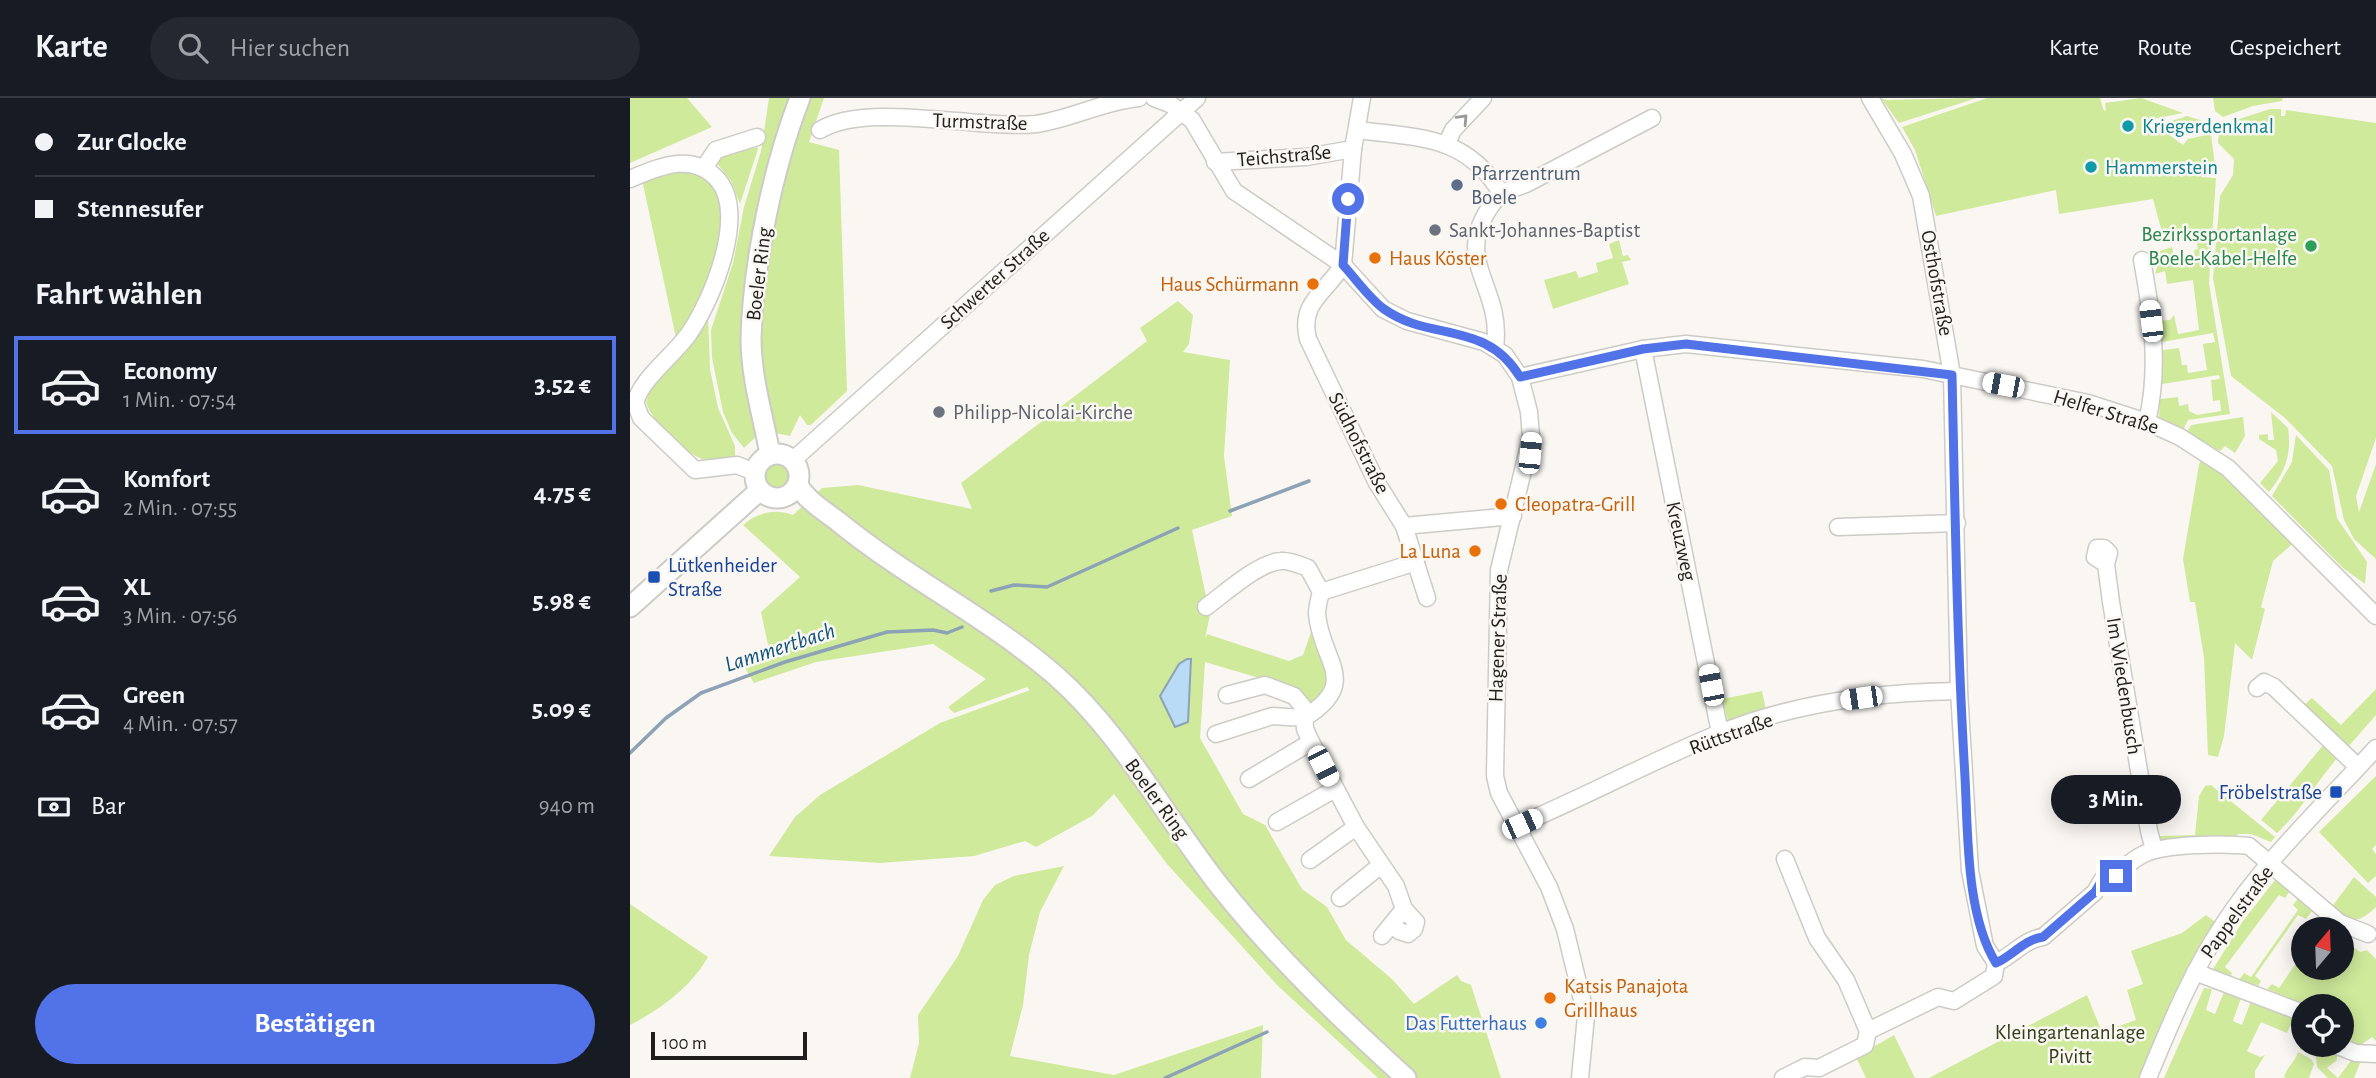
<!DOCTYPE html>
<html lang="de">
<head>
<meta charset="utf-8">
<style>
  :root { --surface:#171b24; --page:#242831; --text:#f1f3f6; --muted:#9ea1a6; --line:#363941; --accent:#5173e7 }
  body { margin:0; font-family:"Alegreya Sans",sans-serif; background:var(--page); color:var(--text); height:100vh; display:flex; flex-direction:column; font-size:26px; white-space:nowrap }
  * { box-sizing:border-box; margin:0 }
  p { font-size:23px; color:var(--muted) }
  .icon { flex:none; width:38px; height:38px; fill:none; stroke:currentColor; stroke-width:2; stroke-linecap:round; stroke-linejoin:round }
  .map { position:relative; flex:1; overflow:hidden }
  .panel { display:flex; flex-direction:column; background:var(--surface); width:630px }
  .panel>* { flex:none }
  .top-card { display:grid; align-content:center; height:154px; padding:0 35px; background:var(--surface) }
  .needle { width:46px; rotate:19deg }
  .buttons { position:absolute; left:1661px; top:819px; display:grid; gap:14px }
  .buttons a { display:grid; place-items:center; width:63px; height:63px; border-radius:50%; background:var(--surface); box-shadow:0 4px 18px #0003; font-size:35px }
  .scale { position:absolute; left:21px; bottom:18px; width:156px; box-sizing:border-box; padding-left:7px; border:4px solid #1f1e1c; border-top:0; font-size:19px; line-height:24px; white-space:nowrap; color:#1f1e1c; -webkit-text-stroke:5px #faf7f3; paint-order:stroke }
  .end { position:absolute; width:32px; height:32px; margin:-16px; border:9px solid #5173e7; background:#fff; box-shadow:0 0 0 4px #fff }
  .from { border-radius:50% }
  .bubble { position:absolute; height:49px; border-radius:24px; background:var(--surface); box-shadow:0 4px 18px #0003; font-size:23px; font-weight:700; line-height:49px; text-align:center }
  .car { position:absolute; width:21px; height:42px; margin:-21px -10px; border-radius:9px; box-shadow:0 0 5px 2px #0007; background:linear-gradient(#fff 24%,#345 0 40%,#fff 0 76%,#345 0 86%,#fff 0) }
  .top-card b { display:flex; align-items:center; gap:24px; height:66px; font-size:26px }
  .top-card b+b { border-top:2px solid var(--line) }
  .top-card i { width:18px; height:18px; background:var(--text) }
  ul { padding:0; list-style:none }
  li { display:flex; align-items:center; gap:21px; height:98px; margin:0 14px 10px; padding:0 21px; border:4px solid transparent; border-radius:0px }
  li div { flex:1 }
  li b { display:block; font-size:26px }
  li em { font-style:normal; font-weight:700 }
  li.on { border-color:var(--accent) }
  li>.icon { width:63px; height:63px; stroke-width:1.5 }
  h2 { padding:0 35px; font-size:32px; line-height:84px }
  .pay { display:flex; align-items:center; gap:18px; height:77px; padding:0 35px; font-size:26px }
  .pay p { margin-inline-start:auto }
  .cta { display:flex; gap:14px; margin-top:auto; padding:14px 35px }
  .cta a { flex:1; height:80px; border-radius:42px; background:var(--accent); color:#fff; font-size:28px; font-weight:700; line-height:80px; text-align:center }
  header { display:flex; align-items:center; gap:42px; box-sizing:border-box; height:98px; padding:0 35px; background:var(--surface); border-bottom:2px solid var(--line) }
  header strong { font-size:33px }
  nav { display:flex; gap:38px; margin-inline-start:auto; font-size:24px }
  .search { width:490px; height:63px; background:var(--page); display:flex; align-items:center; gap:18px; box-sizing:border-box; padding:0 24px; border-radius:38px; color:var(--muted); font-size:26px }
  main { display:flex; flex:1; min-height:0 }
  .map>svg:first-child { display:block }
  .green { fill:#cfea9b }
  .water { fill:#badbf6; stroke:#8ca2b5; stroke-width:2 }
  .lines { fill:none; stroke-linecap:round; stroke-linejoin:round }
  .stream { stroke:#8ca2b5; stroke-width:3.5 }
  .minor-casing { stroke:#cdcbc6; stroke-width:19 }
  .major-casing { stroke:#cdcbc6; stroke-width:23 }
  .minor { stroke:#fff; stroke-width:16 }
  .major { stroke:#fff; stroke-width:19 }
  .oneway { stroke:#9a9a99 }
  .route { stroke:#5173e7; stroke-width:9 }
  .culture-dot { fill:#0f9aa8; stroke:#faf7f3; stroke-width:2.5 }
  .service-dot { fill:#5c6f8a; stroke:#faf7f3; stroke-width:2.5 }
  .worship-dot { fill:#6b7280; stroke:#faf7f3; stroke-width:2.5 }
  .leisure-dot { fill:#2e9e5b; stroke:#faf7f3; stroke-width:2.5 }
  .food-dot { fill:#e8710a; stroke:#faf7f3; stroke-width:2.5 }
  .transit-dot { fill:#1a4fb4; stroke:#faf7f3; stroke-width:2.5 }
  .shop-dot { fill:#3f7fe0; stroke:#faf7f3; stroke-width:2.5 }
  .labels { text-anchor:middle; dominant-baseline:central; stroke-width:5; stroke-linejoin:round; paint-order:stroke }
  .street-label { font-size:21px; fill:#1f1e1c; stroke:#faf7f3 }
  .culture-label { font-size:21px; fill:#0d838f; stroke:#faf7f3; text-anchor:start }
  .service-label { font-size:21px; fill:#4e5e75; stroke:#faf7f3; text-anchor:start }
  .worship-label { font-size:21px; fill:#5b616d; stroke:#faf7f3; text-anchor:start }
  .leisure-label { font-size:21px; fill:#27864d; stroke:#faf7f3; text-anchor:end }
  .food-label { font-size:21px; fill:#c56008; stroke:#faf7f3; text-anchor:start }
  .transit-label { font-size:21px; fill:#164399; stroke:#faf7f3; text-anchor:start }
  .shop-label { font-size:21px; fill:#366cbe; stroke:#faf7f3; text-anchor:end }
  .park-label { font-size:21px; fill:#323e17; stroke:#faf7f3 }
  .water-label { font-size:23px; font-style:italic; fill:#0f527d; stroke:#faf7f3 }
</style>
</head>
<body>
<header>
<strong>Karte</strong>
<div class="search"><svg class="icon" aria-label="search" viewBox="0 0 24 24"><circle cx="10" cy="10" r="6"/><path d="M15 15l6 6"/></svg>Hier suchen</div>
<nav><a>Karte</a><a>Route</a><a>Gespeichert</a></nav>
</header>
<main>
<section class="panel">
<div class="top-card">
<b><i class="from"></i>Zur Glocke</b>
<b><i></i>Stennesufer</b>
</div>
<h2>Fahrt wählen</h2>
<ul>
<li class="on"><svg class="icon" aria-label="car" viewBox="0 0 24 24"><path d="M5 17H2v-5l4-1 3-4h7l3 4 3 1v5h-3M9 17h6M6 11h13"/><circle cx="7" cy="17" r="2"/><circle cx="17" cy="17" r="2"/></svg><div><b>Economy</b><p>1 Min. · 07:54</p></div><em>3.52 €</em></li>
<li><svg class="icon" aria-label="car" viewBox="0 0 24 24"><path d="M5 17H2v-5l4-1 3-4h7l3 4 3 1v5h-3M9 17h6M6 11h13"/><circle cx="7" cy="17" r="2"/><circle cx="17" cy="17" r="2"/></svg><div><b>Komfort</b><p>2 Min. · 07:55</p></div><em>4.75 €</em></li>
<li><svg class="icon" aria-label="car" viewBox="0 0 24 24"><path d="M5 17H2v-5l4-1 3-4h7l3 4 3 1v5h-3M9 17h6M6 11h13"/><circle cx="7" cy="17" r="2"/><circle cx="17" cy="17" r="2"/></svg><div><b>XL</b><p>3 Min. · 07:56</p></div><em>5.98 €</em></li>
<li><svg class="icon" aria-label="car" viewBox="0 0 24 24"><path d="M5 17H2v-5l4-1 3-4h7l3 4 3 1v5h-3M9 17h6M6 11h13"/><circle cx="7" cy="17" r="2"/><circle cx="17" cy="17" r="2"/></svg><div><b>Green</b><p>4 Min. · 07:57</p></div><em>5.09 €</em></li>
</ul>
<div class="pay"><svg class="icon" aria-label="cash" viewBox="0 0 24 24"><path d="M3 7h18v10H3z"/><circle cx="12" cy="12" r="2"/></svg>Bar<p>940 m</p></div>
<div class="cta"><a>Bestätigen</a></div>
</section>
<div class="map">
<svg width="1746" height="980" viewBox="0 0 1746 980">
  <rect width="100%" height="100%" fill="#faf7f3"/>
  <g class="green">
    <polygon points="0,0 57,0 82,29 0,65"/>
    <polygon points="139,0 194,0 179,44 209,52 217,293 181,327 177,327 170,317 160,338 145,335 127,338 114,350 102,335 93,314 82,260 81,232 103,165 114,109 131,53"/>
    <polygon points="1251,0 1256,2 1347,0 1269,25"/>
    <polygon points="1357,0 1470,0 1474,13 1476,12 1475,5 1511,0 1553,15 1513,23 1514,33 1527,28 1553,47 1558,41 1581,36 1586,75 1572,76 1571,79 1586,80 1579,185 1600,316 1558,322 1553,332 1529,319 1530,301 1548,299 1549,308 1558,306 1559,313 1567,317 1591,313 1590,302 1583,303 1581,282 1590,281 1589,277 1532,286 1533,252 1549,250 1552,267 1557,267 1558,275 1577,272 1573,246 1585,244 1583,235 1532,244 1530,223 1540,222 1544,217 1548,236 1569,232 1563,182 1537,186 1535,173 1525,176 1529,163 1527,154 1542,149 1547,169 1566,165 1564,152 1568,151 1565,137 1535,145 1523,101 1429,116 1426,92 1306,118 1285,52 1272,29"/>
    <polygon points="1583,0 1653,0 1652,3 1623,8 1593,19 1585,13"/>
    <polygon points="1640,11 1651,11 1651,18 1655,18 1656,12 1746,25 1746,340 1726,398 1729,414 1746,366 1746,461 1724,441 1714,422 1702,368 1655,320 1601,278 1583,180 1590,98 1603,77 1604,61 1588,45 1589,34 1594,26"/>
    <polygon points="1557,18 1573,23 1578,28 1570,34 1553,38 1537,29 1538,24"/>
    <polygon points="127,49 128,51 110,106 101,83 86,64 93,58"/>
    <polygon points="61,66 93,89 94,152 48,249 11,77"/>
    <polygon points="989,142 993,158 998,157 1001,162 992,164 999,186 923,211 914,182 946,173 949,180 968,174 966,165 983,160 979,146"/>
    <path d="M548,203L563,217L559,246L553,254L600,262L594,358L602,418L562,432L580,517L575,540L577,536L659,563L673,557L681,534L688,535L702,582L682,610L639,583L575,564L570,640L613,716L635,727L672,791L697,809L716,842L763,882L784,906L827,877L831,883L841,887L871,980H748L648,888L537,766L484,696L462,718L406,749L395,743L344,758L250,765L139,758L165,719L190,697L310,625L400,592L397,589L324,615L318,609L356,581L303,546L186,564L124,585L114,568L141,561L131,514L170,479L113,427C126,415 145,410 163,417L192,390L228,387L342,411L331,385L517,243L510,230Z"/>
    <path d="M78,218L80,271L88,310L105,348V359C96,361 86,364 76,362C58,359 20,322 16,304L22,288L52,256Z"/>
    <path d="M1641,314L1658,330C1662,356 1655,374 1639,394L1630,385L1648,363L1646,352L1629,341V337L1638,336V342H1644Z"/>
    <polygon points="1613,319 1615,338 1605,355 1595,348 1590,353 1557,334 1561,327"/>
    <polygon points="1666,337 1699,372 1707,420 1737,464 1735,486 1713,470 1642,398 1662,364"/>
    <polygon points="1574,353 1670,439 1643,463 1631,509 1635,511 1622,562 1605,545 1594,638 1588,659 1578,657 1574,560 1565,504 1560,504 1553,461 1569,367"/>
    <circle cx="147" cy="377" r="15"/>
    <polygon points="1746,591 1746,617 1718,649 1674,607 1682,600 1711,627"/>
    <polygon points="1132,593 1136,612 1098,624 1092,601"/>
    <path d="M1695,645L1709,658C1686,684 1672,712 1647,735L1631,722Z"/>
    <polygon points="1746,678 1746,747 1742,751 1746,756 1746,778 1738,785 1689,734"/>
    <polygon points="1581,687 1645,739 1641,744 1621,736 1608,736 1601,743 1530,745 1528,738 1565,737 1569,698 1575,688"/>
    <polygon points="434,768 410,814 399,857 393,907 380,958 484,977 633,927 631,980 280,980 289,945 288,917 328,858 353,802 365,787 384,778"/>
    <path d="M1724,779L1746,799V809C1728,826 1721,825 1701,810Z"/>
    <polygon points="1645,782 1660,793 1655,800 1649,797 1595,869 1602,875 1600,879 1584,873 1583,871 1613,823"/>
    <polygon points="1668,800 1682,813 1676,821 1668,817 1625,878 1631,883 1628,888 1609,882 1614,875 1621,879 1668,812 1663,807"/>
    <path d="M0,806L78,859C61,889 31,911 0,927Z"/>
    <polygon points="1576,817 1585,824 1590,819 1511,980 1299,980 1457,897 1472,934 1506,922 1497,892 1513,886 1501,853 1552,835"/>
    <polygon points="1712,841 1730,854 1737,852 1746,861 1746,943 1742,939 1728,949 1712,944 1712,908 1677,908 1637,891 1642,886 1649,890 1673,855 1673,870 1712,870"/>
    <polygon points="1574,890 1582,891 1576,912 1585,916 1594,894 1611,900 1603,923 1612,927 1621,903 1664,919 1657,935 1631,924 1617,953 1630,959 1635,957 1625,973 1625,980 1534,980"/>
    <polygon points="1264,937 1285,980 1236,980 1226,959"/>
    <polygon points="1673,944 1673,947 1690,947 1707,953 1707,962 1697,970 1708,980 1723,960 1731,963 1724,980 1698,980 1687,969 1686,959 1670,951"/>
    <path d="M1668,954L1681,961L1684,966L1679,980H1656L1654,979C1658,967 1664,966 1668,954Z"/>
  </g>
  <polygon class="water" points="557,561 561,561 558,624 545,629 530,598 549,566"/>
  <g class="lines">
    <g class="stream">
      <polyline points="600,413 679,383"/>
      <polyline points="361,493 384,487 417,489 548,430"/>
      <polyline points="0,655 36,620 71,595 155,564 257,534 303,532 317,535 332,529"/>
      <polyline points="535,980 637,934"/>
    </g>
    <g class="minor-casing">
      <g id="minor">
        <polyline points="524,0 540,6 562,22 604,93 713,167 753,211 777,223 854,244 875,257 890,279 899,314 901,339 869,472 865,678 869,695 919,789 935,831 956,918 950,980"/>
        <polyline points="1240,0 1273,56 1291,98 1322,277 1329,593 1340,773 1355,848 1366,865"/>
        <path d="M190,32C237,3 348,32 406,26C441,21 474,3 509,0"/>
        <path d="M728,32C789,40 836,37 871,95C814,160 874,184 865,249"/>
        <polyline points="817,45 823,32 853,0"/>
        <polyline points="585,64 676,59 723,51"/>
        <polyline points="74,70 86,52 127,39"/>
        <path d="M0,81C29,69 63,53 88,82C118,117 81,205 58,237C41,260 14,278 5,304"/>
        <polyline points="871,95 896,86 1022,20"/>
        <path d="M1512,162C1522,217 1530,269 1517,324"/>
        <path d="M713,167C695,195 669,205 678,241L747,385L774,428L883,418"/>
        <polyline points="713,167 723,51 732,0"/>
        <polyline points="1013,251 1090,635"/>
        <polyline points="890,279 1013,251 1056,246 1293,271 1458,305 1517,324 1550,339 1598,370 1746,518"/>
        <polyline points="5,304 11,320 65,372 107,367 124,374"/>
        <polyline points="163,362 567,0"/>
        <polyline points="774,428 797,500"/>
        <polyline points="1208,429 1327,425"/>
        <polyline points="1476,466 1465,459 1467,450 1474,450 1479,455 1476,466 1481,504 1519,733 1524,751"/>
        <path d="M576,509C594,496 629,464 651,463C660,462 670,467 678,470L691,494L786,464"/>
        <polyline points="1627,590 1634,584 1644,589 1728,669"/>
        <polyline points="597,597 635,587 664,598 674,610 675,631 681,644 726,729 766,788 774,811"/>
        <path d="M586,636L642,618L674,620C732,584 691,564 687,516C687,509 689,501 691,494"/>
        <polyline points="619,681 681,644"/>
        <polyline points="647,724 705,691"/>
        <path d="M886,728C955,699 1021,663 1090,635C1164,605 1249,594 1329,593"/>
        <polyline points="1155,761 1187,840 1216,882 1238,933"/>
        <polyline points="680,762 726,729"/>
        <polyline points="710,800 751,767"/>
        <polyline points="752,838 774,811 786,824 784,831 778,836 769,833 764,827"/>
        <polyline points="1565,874 1673,915"/>
        <polyline points="1705,947 1726,955 1746,956"/>
        <path d="M1153,980L1175,969L1189,970L1235,947L1238,933L1308,899L1324,903L1364,878L1366,865C1382,858 1395,841 1413,839L1465,794L1472,782C1490,777 1497,764 1514,756C1534,746 1595,745 1619,748L1710,825L1738,836"/>
        <path d="M1518,980C1540,927 1561,875 1593,827C1635,762 1694,707 1746,650"/>
      </g>
    </g>
    <g class="major-casing">
      <g id="major">
        <circle cx="147" cy="378" r="22"/>
        <path d="M140,356C133,318 121,280 121,240C123,166 143,69 170,0"/>
        <path d="M168,387C176,402 196,414 210,425C279,481 359,520 426,578C494,638 536,721 592,791C647,860 710,920 776,980"/>
        <polyline points="0,509 130,392"/>
      </g>
    </g>
    <use href="#minor" class="minor"/>
    <use href="#major" class="major"/>
  </g>
  <defs><path id="oneway-chevron" d="M-2-3.5L2.5 0L-2 3.5" fill="none" stroke-width="1.6" stroke-linecap="round" stroke-linejoin="round" transform="scale(1.75)"/></defs>
  <use class="oneway" href="#oneway-chevron" transform="translate(833 21) rotate(-47)"/>
  <g class="lines">
    <path class="route" d="M718,101L713,167C726,181 739,200 754,211C800,244 856,222 890,279L1013,251L1056,246L1322,277C1325,411 1327,545 1335,679C1338,736 1336,817 1366,865C1382,858 1395,841 1413,839L1465,794L1472,782L1486,778"/>
  </g>
  <g class="culture-dot">
    <circle cx="1498" cy="28" r="7"/>
    <circle cx="1461" cy="69" r="7"/>
  </g>
  <circle class="service-dot" cx="827" cy="87" r="7"/>
  <g class="worship-dot">
    <circle cx="805" cy="132" r="7"/>
    <circle cx="309" cy="314" r="7"/>
  </g>
  <circle class="leisure-dot" cx="1681" cy="148" r="7"/>
  <g class="food-dot">
    <circle cx="745" cy="160" r="7"/>
    <circle cx="683" cy="186" r="7"/>
    <circle cx="871" cy="406" r="7"/>
    <circle cx="845" cy="453" r="7"/>
    <circle cx="920" cy="900" r="7"/>
  </g>
  <g class="transit-dot">
    <rect x="17" y="472" width="14" height="14" rx="3.5"/>
    <rect x="1699" y="687" width="14" height="14" rx="3.5"/>
  </g>
  <circle class="shop-dot" cx="911" cy="925" r="7"/>
  <g class="labels">
    <g class="street-label">
      <text transform="translate(350 24) rotate(2)">Turmstraße</text>
      <text transform="translate(654 58) rotate(-5)">Teichstraße</text>
      <text transform="translate(129 176) rotate(-83)">Boeler Ring</text>
      <text transform="translate(365 181) rotate(-42)">Schwerter Straße</text>
      <text transform="translate(1307 185) rotate(80)">Osthofstraße</text>
      <text transform="translate(1476 314) rotate(17)">Helfer Straße</text>
      <text transform="translate(729 345) rotate(63)">Südhofstraße</text>
      <text transform="translate(1051 443) rotate(78)">Kreuzweg</text>
      <text transform="translate(868 540) rotate(-88)">Hagener Straße</text>
      <text transform="translate(1494 588) rotate(81)">Im Wiedenbusch</text>
      <text transform="translate(1101 636) rotate(-20)">Rüttstraße</text>
      <text transform="translate(527 701) rotate(54)">Boeler Ring</text>
      <text transform="translate(1607 814) rotate(-54)">Pappelstraße</text>
    </g>
    <g class="culture-label">
      <text x="1512" y="28">Kriegerdenkmal</text>
      <text x="1475" y="69">Hammerstein</text>
    </g>
    <g class="service-label">
      <text x="841" y="75">Pfarrzentrum<tspan x="841" dy="24">Boele</tspan></text>
    </g>
    <g class="worship-label">
      <text x="819" y="132">Sankt-Johannes-Baptist</text>
      <text x="323" y="314">Philipp-Nicolai-Kirche</text>
    </g>
    <g class="leisure-label">
      <text x="1667" y="136">Bezirkssportanlage<tspan x="1667" dy="24">Boele-Kabel-Helfe</tspan></text>
    </g>
    <g class="food-label">
      <text x="759" y="160">Haus Köster</text>
      <text x="669" y="186" text-anchor="end">Haus Schürmann</text>
      <text x="885" y="406">Cleopatra-Grill</text>
      <text x="831" y="453" text-anchor="end">La Luna</text>
      <text x="934" y="888">Katsis Panajota<tspan x="934" dy="24">Grillhaus</tspan></text>
    </g>
    <g class="transit-label">
      <text x="38" y="467">Lütkenheider<tspan x="38" dy="24">Straße</tspan></text>
      <text x="1692" y="694" text-anchor="end">Fröbelstraße</text>
    </g>
    <g class="shop-label">
      <text x="897" y="925">Das Futterhaus</text>
    </g>
    <g class="park-label">
      <text x="1440" y="934">Kleingartenanlage<tspan x="1440" dy="24">Pivitt</tspan></text>
    </g>
    <g class="water-label">
      <text transform="translate(150 550) rotate(-18)">Lammertbach</text>
    </g>
  </g>
</svg>
<div class="buttons">
<a><svg class="needle" viewBox="-14 -14 28 28"><path d="M0-13l5 13h-10z" fill="#e53935"/><path d="M0 13l5-13h-10z" fill="#9ea1a6"/></svg></a>
<a><svg class="icon" aria-label="locate" viewBox="0 0 24 24"><circle cx="12" cy="12" r="6"/><path d="M12 2v4M12 18v4M2 12h4M18 12h4"/></svg></a>
</div>
<div class="scale">100 m</div>
<i class="end from" style="left:718px;top:101px"></i>
<i class="end" style="left:1486px;top:778px"></i>
<div class="bubble" style="left:1421px;top:677px;width:130px">3 Min.</div>
<i class="car" style="left:1521px;top:223px;rotate:353deg"></i>
<i class="car" style="left:1373px;top:287px;rotate:281deg"></i>
<i class="car" style="left:900px;top:355px;rotate:5deg"></i>
<i class="car" style="left:1081px;top:587px;rotate:349deg"></i>
<i class="car" style="left:1231px;top:600px;rotate:262deg"></i>
<i class="car" style="left:693px;top:668px;rotate:153deg"></i>
<i class="car" style="left:892px;top:726px;rotate:66deg"></i>
</div>
</main>
</body>
</html>
